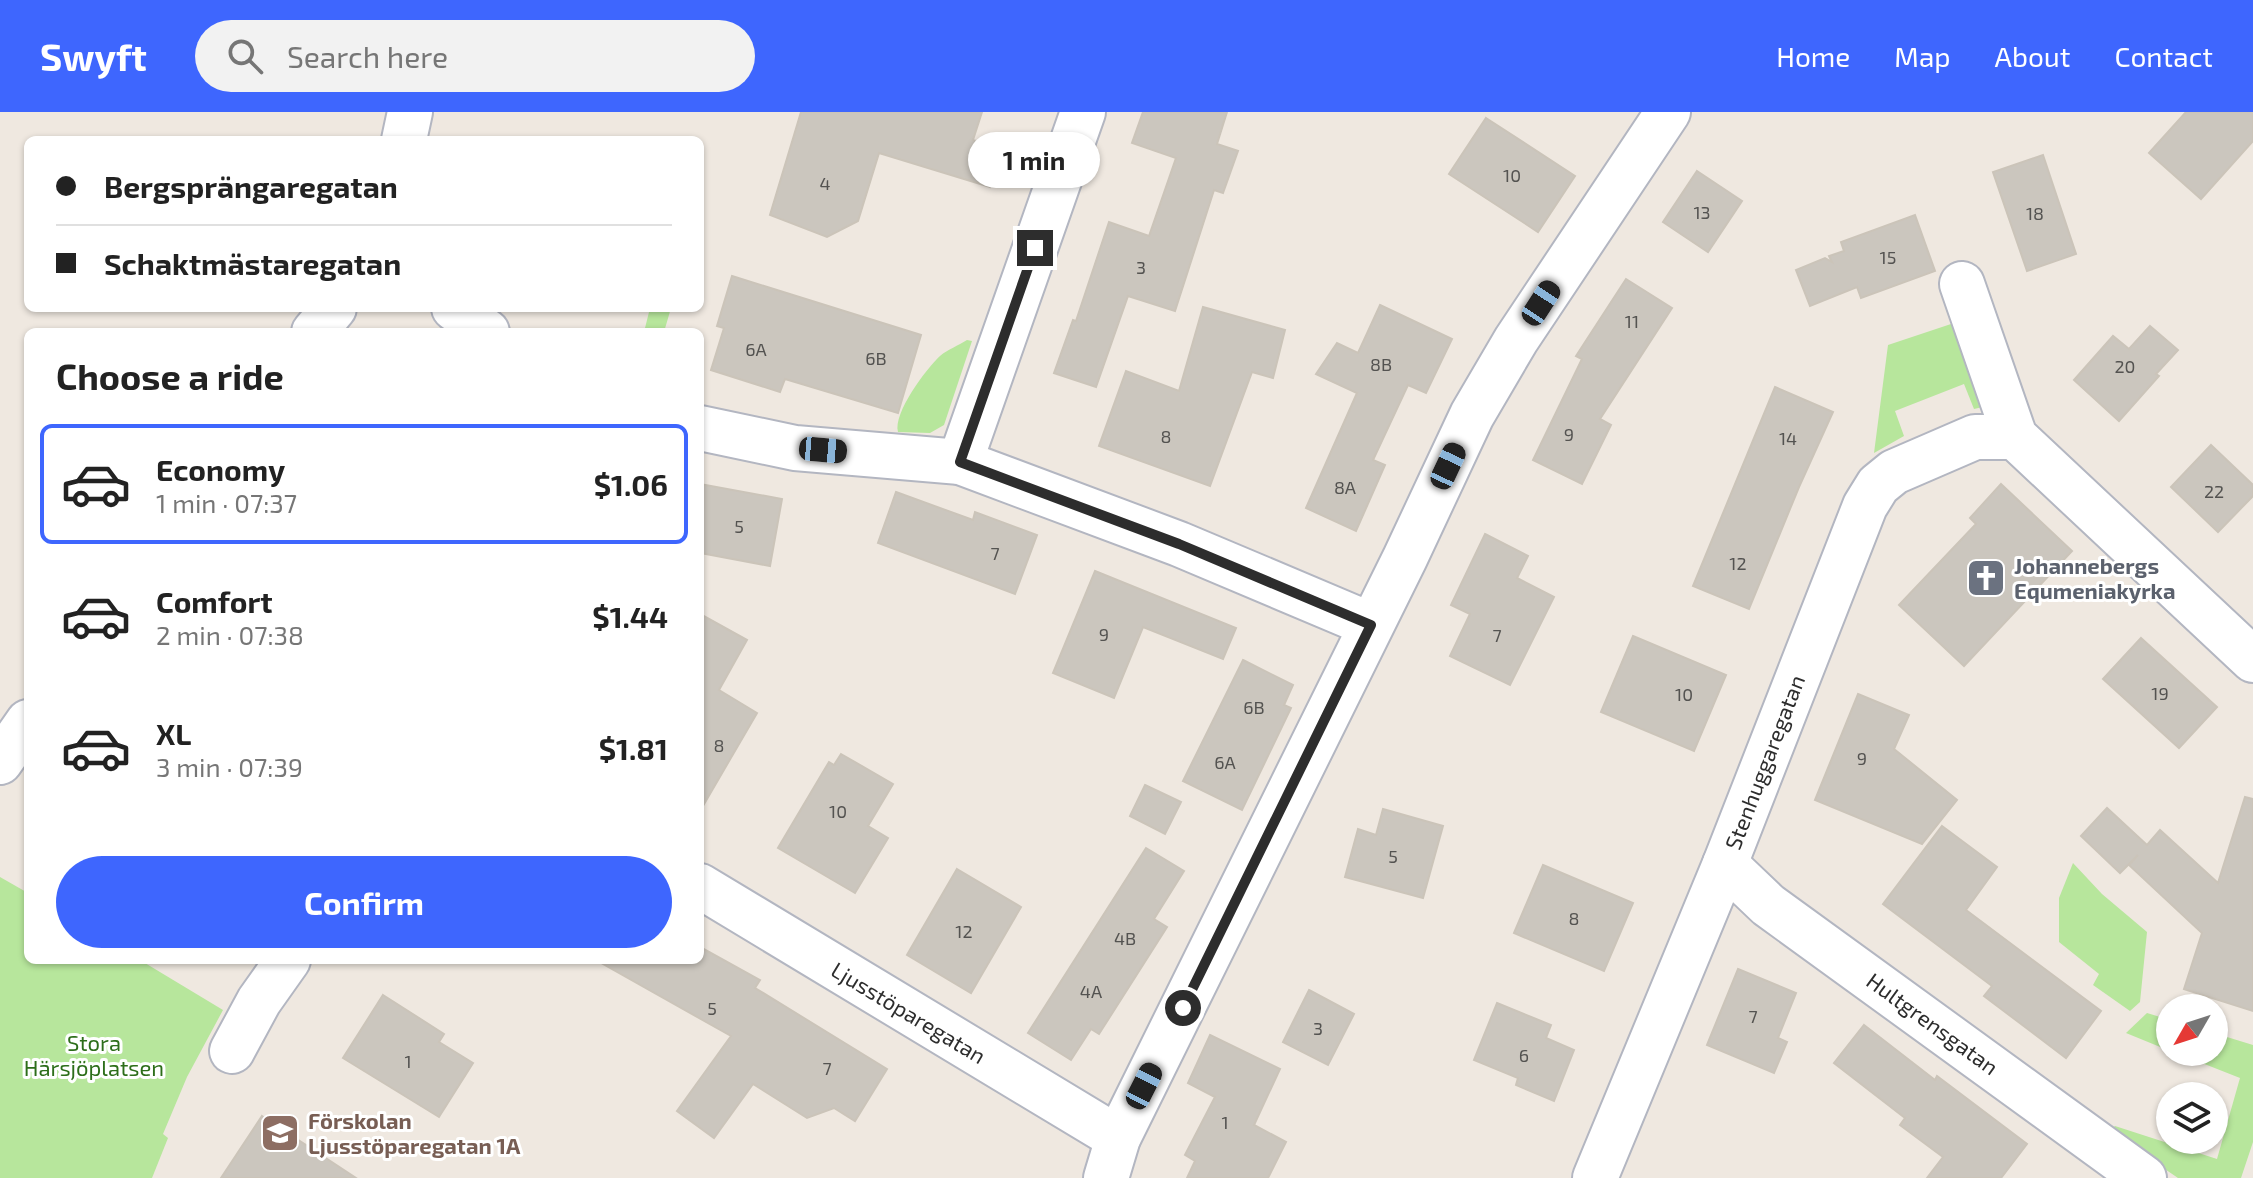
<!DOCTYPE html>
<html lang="en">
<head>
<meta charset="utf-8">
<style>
  :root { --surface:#fff; --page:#f2f2f2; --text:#222; --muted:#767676; --line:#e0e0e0; --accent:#3e66fe }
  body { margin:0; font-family:"Exo 2",sans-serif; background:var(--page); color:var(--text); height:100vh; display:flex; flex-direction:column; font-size:30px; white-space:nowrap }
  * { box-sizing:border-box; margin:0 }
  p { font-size:26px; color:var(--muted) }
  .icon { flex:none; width:44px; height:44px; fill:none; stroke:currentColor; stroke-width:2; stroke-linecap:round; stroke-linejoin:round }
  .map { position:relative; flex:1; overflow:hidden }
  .side { position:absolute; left:24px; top:216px; width:680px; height:636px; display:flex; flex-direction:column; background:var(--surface); border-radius:12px; box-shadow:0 2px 6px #0004 }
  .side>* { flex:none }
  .banner { position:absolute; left:24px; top:24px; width:680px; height:176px; border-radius:12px; box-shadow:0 2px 6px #0004; display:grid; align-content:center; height:176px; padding:0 32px; background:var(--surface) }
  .needle { width:52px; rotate:231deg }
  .controls { position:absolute; left:2156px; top:882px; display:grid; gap:16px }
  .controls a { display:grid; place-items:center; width:72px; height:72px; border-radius:50%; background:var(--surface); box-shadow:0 2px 6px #0004; font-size:40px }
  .end { position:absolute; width:36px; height:36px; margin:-18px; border:10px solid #2d2d2d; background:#fff; box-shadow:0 0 0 4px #fff }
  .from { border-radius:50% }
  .bubble { position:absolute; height:56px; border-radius:28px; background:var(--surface); box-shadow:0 2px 6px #0004; font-size:26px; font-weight:700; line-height:56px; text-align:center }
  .car { position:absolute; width:24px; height:48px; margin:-24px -12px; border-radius:10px; box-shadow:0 0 6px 2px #0007; background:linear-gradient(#222 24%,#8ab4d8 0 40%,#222 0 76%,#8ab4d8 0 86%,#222 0) }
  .banner b { display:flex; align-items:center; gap:28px; height:76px; font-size:30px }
  .banner b+b { border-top:2px solid var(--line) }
  .banner i { width:20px; height:20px; background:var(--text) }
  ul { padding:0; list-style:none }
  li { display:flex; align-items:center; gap:24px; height:120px; margin:0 16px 12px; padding:0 16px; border:4px solid transparent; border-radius:12px }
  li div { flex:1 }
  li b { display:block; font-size:30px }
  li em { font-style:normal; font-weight:700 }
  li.selected { border-color:var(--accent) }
  li>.icon { width:72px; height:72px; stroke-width:1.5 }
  h2 { padding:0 32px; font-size:36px; line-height:96px }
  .action { display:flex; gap:16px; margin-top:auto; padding:16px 32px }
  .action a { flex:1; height:92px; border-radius:48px; background:var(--accent); color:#fff; font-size:32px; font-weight:700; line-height:92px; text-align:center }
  header { display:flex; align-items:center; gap:48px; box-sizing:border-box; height:112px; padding:0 40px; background:var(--accent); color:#fff }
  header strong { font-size:38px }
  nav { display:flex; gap:44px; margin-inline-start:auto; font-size:28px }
  .search { width:560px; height:72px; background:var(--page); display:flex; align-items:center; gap:20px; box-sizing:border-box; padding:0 28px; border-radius:44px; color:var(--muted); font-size:30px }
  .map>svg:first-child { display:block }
  .green { fill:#b7e69c }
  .building { fill:#cbc6be; stroke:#cbc4b9; stroke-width:2 }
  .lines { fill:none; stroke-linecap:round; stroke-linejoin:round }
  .minor-casing { stroke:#b3b6c1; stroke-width:48 }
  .minor { stroke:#fff; stroke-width:44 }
  .route { stroke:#2d2d2d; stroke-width:10 }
  .labels { text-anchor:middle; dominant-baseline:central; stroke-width:6; stroke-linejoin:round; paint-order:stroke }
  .number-label { font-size:18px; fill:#545351 }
  .worship-label { font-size:22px; font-weight:bold; fill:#5b616d; stroke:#fff; text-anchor:start }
  .street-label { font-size:22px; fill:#2d2d2d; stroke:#fff }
  .park-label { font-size:22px; fill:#2d6e1a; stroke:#fff }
  .education-label { font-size:22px; font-weight:bold; fill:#785e54; stroke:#fff; text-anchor:start }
</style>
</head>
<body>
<header>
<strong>Swyft</strong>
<div class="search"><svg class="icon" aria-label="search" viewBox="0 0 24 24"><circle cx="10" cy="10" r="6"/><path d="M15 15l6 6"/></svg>Search here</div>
<nav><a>Home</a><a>Map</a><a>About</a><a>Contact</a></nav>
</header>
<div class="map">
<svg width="2253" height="1066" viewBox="0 0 2253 1066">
  <rect width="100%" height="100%" fill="#efe8e0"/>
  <g class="green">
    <polygon points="650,196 671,196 664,220 644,220"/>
    <polygon points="1960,209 1987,294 1974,297 1964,272 1895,299 1904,324 1874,341 1888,233"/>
    <path d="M967,228L972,229L944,313L930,321L898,320C893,301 926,257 940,244C948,237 958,234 967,228Z"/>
    <polygon points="2073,751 2102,782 2147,820 2140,890 2130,899 2093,873 2099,862 2059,830 2059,786"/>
    <polygon points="0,765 28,781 28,848 140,848 223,898 187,965 163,1022 168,1026 152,1066 0,1066"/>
    <polygon points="2147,901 2170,908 2170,939 2126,921"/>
    <polygon points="2214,921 2253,933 2253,1030 2241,1066 2178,1066 2109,1019 2115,1014 2217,1047 2240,966 2174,940 2214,940"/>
  </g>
  <g class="building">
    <polygon points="801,0 982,0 973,28 1002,37 990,75 879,41 858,109 827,125 770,103"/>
    <polygon points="1143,0 1227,0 1217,32 1238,39 1223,81 1214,78 1175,199 1128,184 1096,275 1054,261 1073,208 1076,209 1109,110 1149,124 1176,46 1132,31"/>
    <polygon points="2186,0 2253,0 2253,29 2201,87 2149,41"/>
    <polygon points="1486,6 1575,64 1538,120 1449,62"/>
    <polygon points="2043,43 2076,142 2027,159 1993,60"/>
    <polygon points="1697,59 1742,89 1708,140 1663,110"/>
    <polygon points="1915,103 1935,159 1861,186 1857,175 1810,194 1796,158 1825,146 1832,150 1829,144 1844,139 1841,130"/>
    <polygon points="732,164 921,223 898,301 785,267 780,280 711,258 724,216 717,214"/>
    <polygon points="1626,167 1672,196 1600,307 1611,313 1582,372 1533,348 1582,247 1576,244"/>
    <polygon points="1380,193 1452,227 1426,281 1408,273 1373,348 1385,353 1356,419 1306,396 1357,281 1316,262 1337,231 1358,241"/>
    <polygon points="1203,195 1285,218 1273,266 1252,260 1210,374 1099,334 1126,259 1179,279"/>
    <polygon points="2150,214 2178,238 2156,262 2159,264 2119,309 2074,268 2113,224 2129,237"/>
    <polygon points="1775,275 1833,300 1799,375 1749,497 1693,474"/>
    <polygon points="2211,333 2253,373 2253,384 2218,420 2171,375"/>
    <polygon points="700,372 782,387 770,454 700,441"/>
    <polygon points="2001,372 2072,439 1964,554 1899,493 1976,412 1970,406"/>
    <polygon points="896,380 973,408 975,400 1037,423 1015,482 878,431"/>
    <polygon points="1485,422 1528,444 1517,466 1554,485 1510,573 1450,544 1470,502 1451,493"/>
    <polygon points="1095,459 1236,516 1223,547 1143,515 1114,586 1053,561"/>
    <polygon points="700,502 747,528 719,578 757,601 700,699"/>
    <polygon points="1633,524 1726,563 1694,639 1601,600"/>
    <polygon points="2141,526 2217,595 2179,636 2103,567"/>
    <polygon points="1243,548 1293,573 1284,593 1291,596 1242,698 1183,669"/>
    <polygon points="1858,582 1909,603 1894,637 1957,688 1922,732 1815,688"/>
    <polygon points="841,642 893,672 868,714 888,726 855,781 778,736 829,650 834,653"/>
    <polygon points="1145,673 1181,690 1165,722 1130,704"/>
    <polygon points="2245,685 2253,687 2253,899 2184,877 2202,821 2129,753 2138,743 2120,761 2081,724 2107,696 2147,733 2160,718 2218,771"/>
    <polygon points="1383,697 1443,714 1423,786 1345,765 1358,717 1376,723"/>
    <polygon points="1942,714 1997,755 1966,798 2101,899 2066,946 1984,884 1992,874 1883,792"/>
    <polygon points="1146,736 1184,759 1154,807 1167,815 1099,922 1091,917 1071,948 1028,921"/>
    <polygon points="1543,753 1633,791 1604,859 1514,821"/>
    <polygon points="957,757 1021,795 971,881 907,843"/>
    <polygon points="700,835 760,868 755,876 887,957 855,1009 834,996 807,1006 753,972 714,1026 677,999 731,924 596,848 700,848"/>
    <polygon points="1738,857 1796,881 1778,926 1787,930 1774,961 1707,933"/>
    <polygon points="1309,878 1354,902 1328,953 1283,930"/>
    <polygon points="383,883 444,922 439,930 473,951 439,1005 343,946"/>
    <polygon points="1497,891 1551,913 1546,926 1574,938 1554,989 1516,973 1518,966 1474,948"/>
    <polygon points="1864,913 1935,968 1937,964 2027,1032 2001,1066 1927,1066 1943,1045 1900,1013 1905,1006 1834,951"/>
    <polygon points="1210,923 1280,957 1254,1013 1286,1030 1268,1066 1187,1066 1195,1049 1185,1043 1215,985 1188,971"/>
    <polygon points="262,1004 356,1066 221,1066"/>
  </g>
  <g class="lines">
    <g class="minor-casing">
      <g id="minor">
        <polyline points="404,28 410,0"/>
        <polyline points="1962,172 2015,325 2253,548"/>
        <polyline points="454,196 487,220"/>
        <polyline points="314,220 334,196"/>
        <polyline points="700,316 795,336 960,350 1179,432 1371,513"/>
        <polyline points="960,350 1083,0"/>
        <polyline points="0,650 28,610"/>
        <polyline points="1725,752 1768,793 2144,1066"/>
        <polyline points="700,774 1118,1026"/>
        <polyline points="232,939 259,889 288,848"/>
        <polyline points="1106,1066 1118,1026 1405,446 1472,303 1516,228 1668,0"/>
        <polyline points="1595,1066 1725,752 1865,394 1878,373 1894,360 1975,325 2015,325"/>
      </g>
    </g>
    <use href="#minor" class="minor"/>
  </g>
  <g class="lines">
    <polyline class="route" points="1035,136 960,350 1179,432 1371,513 1183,896"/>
  </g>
  <defs>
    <g id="church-square" transform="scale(2)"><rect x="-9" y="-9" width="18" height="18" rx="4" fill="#6b7280" stroke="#fff"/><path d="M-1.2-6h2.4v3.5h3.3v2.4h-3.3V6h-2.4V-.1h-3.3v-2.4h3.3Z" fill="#fff"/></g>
    <g id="school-square" transform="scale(2)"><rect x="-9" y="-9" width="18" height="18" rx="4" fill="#8d6e63" stroke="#fff"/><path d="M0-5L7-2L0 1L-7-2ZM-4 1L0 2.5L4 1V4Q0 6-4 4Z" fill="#fff"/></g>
  </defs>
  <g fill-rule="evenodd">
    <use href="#church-square" x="1986" y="466"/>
    <use href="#school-square" x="280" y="1021"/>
  </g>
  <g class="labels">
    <g class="number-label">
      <text x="1512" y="63">10</text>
      <text x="825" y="71">4</text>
      <text x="1702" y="100">13</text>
      <text x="2035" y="101">18</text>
      <text x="1888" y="145">15</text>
      <text x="1141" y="155">3</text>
      <text x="1632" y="209">11</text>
      <text x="756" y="237">6A</text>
      <text x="876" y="246">6B</text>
      <text x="1381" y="252">8B</text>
      <text x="2125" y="254">20</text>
      <text x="1569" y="322">9</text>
      <text x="1166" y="324">8</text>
      <text x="1788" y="326">14</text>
      <text x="1345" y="375">8A</text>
      <text x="2214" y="379">22</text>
      <text x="739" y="414">5</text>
      <text x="995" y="441">7</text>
      <text x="1738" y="451">12</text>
      <text x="1104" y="522">9</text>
      <text x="1497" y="523">7</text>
      <text x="2160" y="581">19</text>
      <text x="1684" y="582">10</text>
      <text x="1254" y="595">6B</text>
      <text x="719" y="633">8</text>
      <text x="1862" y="646">9</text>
      <text x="1225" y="650">6A</text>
      <text x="838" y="699">10</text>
      <text x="1393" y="744">5</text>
      <text x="1574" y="806">8</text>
      <text x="964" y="819">12</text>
      <text x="1125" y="826">4B</text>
      <text x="1091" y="879">4A</text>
      <text x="712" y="896">5</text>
      <text x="1753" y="904">7</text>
      <text x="1318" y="916">3</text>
      <text x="1524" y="943">6</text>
      <text x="408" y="949">1</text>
      <text x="827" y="956">7</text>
      <text x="1225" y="1010">1</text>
    </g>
    <g class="worship-label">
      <text x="2014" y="453">Johannebergs<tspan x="2014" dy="25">Equmeniakyrka</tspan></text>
    </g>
    <g class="street-label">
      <text transform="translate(1764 650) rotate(-69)">Stenhuggaregatan</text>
      <text transform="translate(909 900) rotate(31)">Ljusstöparegatan</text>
      <text transform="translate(1933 911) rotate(36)">Hultgrensgatan</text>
    </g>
    <g class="park-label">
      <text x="94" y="930">Stora<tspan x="94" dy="25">Härsjöplatsen</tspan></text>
    </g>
    <g class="education-label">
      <text x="308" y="1008">Förskolan<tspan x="308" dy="25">Ljusstöparegatan 1A</tspan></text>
    </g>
  </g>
</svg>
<div class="controls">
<a><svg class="needle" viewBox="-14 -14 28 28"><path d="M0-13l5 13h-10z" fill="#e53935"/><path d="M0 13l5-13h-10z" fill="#767676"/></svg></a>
<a><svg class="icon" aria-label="layers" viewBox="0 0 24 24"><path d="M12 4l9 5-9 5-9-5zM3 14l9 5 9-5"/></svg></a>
</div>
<i class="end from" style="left:1183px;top:896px"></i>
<i class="end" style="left:1035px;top:136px"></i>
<div class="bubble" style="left:968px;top:20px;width:132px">1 min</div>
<i class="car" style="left:1541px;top:191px;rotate:33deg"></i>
<i class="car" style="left:823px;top:338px;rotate:95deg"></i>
<i class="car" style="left:1448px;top:354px;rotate:25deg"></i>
<i class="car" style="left:1144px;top:974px;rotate:27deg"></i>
<div class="banner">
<b><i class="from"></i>Bergsprängaregatan</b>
<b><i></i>Schaktmästaregatan</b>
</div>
<section class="side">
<h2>Choose a ride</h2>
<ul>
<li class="selected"><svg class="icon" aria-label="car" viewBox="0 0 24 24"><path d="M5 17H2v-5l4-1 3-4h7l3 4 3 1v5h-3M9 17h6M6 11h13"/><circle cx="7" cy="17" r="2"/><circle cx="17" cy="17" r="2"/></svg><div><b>Economy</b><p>1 min · 07:37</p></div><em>$1.06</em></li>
<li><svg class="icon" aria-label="car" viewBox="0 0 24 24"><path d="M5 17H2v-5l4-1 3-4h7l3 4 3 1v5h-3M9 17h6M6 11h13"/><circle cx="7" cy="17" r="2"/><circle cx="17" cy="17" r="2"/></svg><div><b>Comfort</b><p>2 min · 07:38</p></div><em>$1.44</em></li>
<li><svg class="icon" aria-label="car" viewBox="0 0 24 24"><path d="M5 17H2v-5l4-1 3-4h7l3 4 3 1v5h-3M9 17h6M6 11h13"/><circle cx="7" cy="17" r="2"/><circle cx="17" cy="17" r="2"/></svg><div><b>XL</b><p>3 min · 07:39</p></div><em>$1.81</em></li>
</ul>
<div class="action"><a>Confirm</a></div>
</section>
</div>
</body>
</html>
